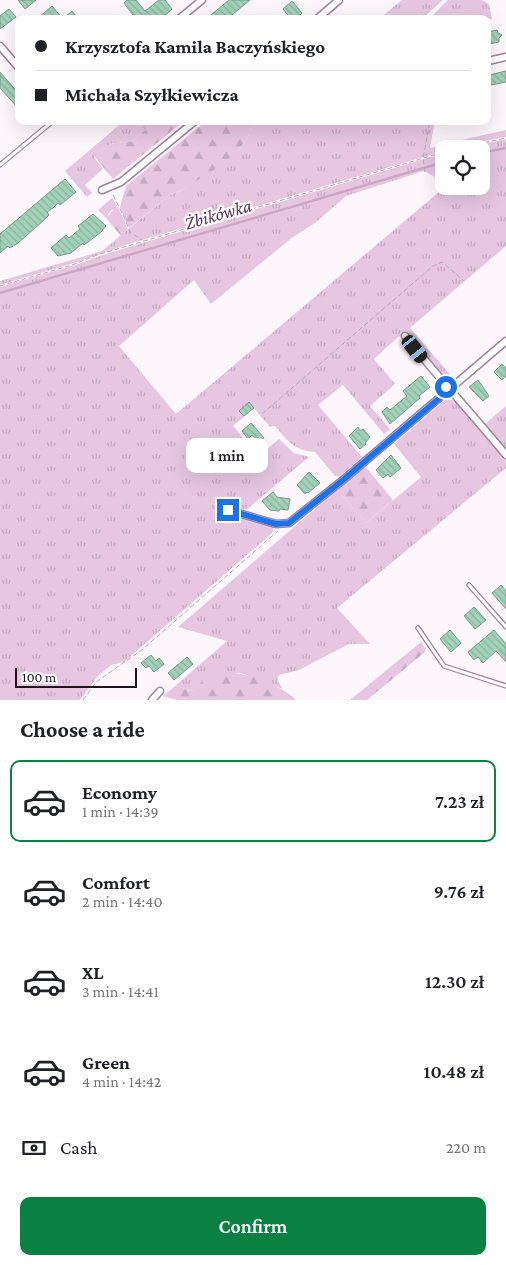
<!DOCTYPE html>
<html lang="en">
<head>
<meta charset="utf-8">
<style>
  :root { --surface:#fff; --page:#f2f2f2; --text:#202124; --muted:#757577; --line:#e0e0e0; --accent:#0b8043 }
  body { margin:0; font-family:"Crimson Pro",serif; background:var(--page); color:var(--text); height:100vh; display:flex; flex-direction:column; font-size:19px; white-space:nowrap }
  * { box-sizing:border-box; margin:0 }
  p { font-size:16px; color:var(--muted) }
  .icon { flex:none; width:28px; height:28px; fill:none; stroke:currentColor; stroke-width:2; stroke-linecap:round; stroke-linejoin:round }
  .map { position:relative; height:700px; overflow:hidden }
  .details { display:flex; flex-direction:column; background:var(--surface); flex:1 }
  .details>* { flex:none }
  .guide { position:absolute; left:15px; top:15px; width:476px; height:110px; border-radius:10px; box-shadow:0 5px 20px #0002; display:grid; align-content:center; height:110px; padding:0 20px; background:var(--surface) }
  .tools { position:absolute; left:435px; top:140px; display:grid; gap:10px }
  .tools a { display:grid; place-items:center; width:55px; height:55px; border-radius:10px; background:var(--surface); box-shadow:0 5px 20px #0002; font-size:25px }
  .scale { position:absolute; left:15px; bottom:12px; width:122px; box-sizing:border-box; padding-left:5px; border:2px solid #1f151d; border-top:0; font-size:14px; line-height:18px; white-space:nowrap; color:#1f151d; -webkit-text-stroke:4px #fff; paint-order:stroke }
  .end { position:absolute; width:22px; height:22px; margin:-11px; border:6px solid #1a73e8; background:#fff; box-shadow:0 0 0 2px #fff }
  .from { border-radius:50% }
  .bubble { position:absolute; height:35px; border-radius:10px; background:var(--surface); box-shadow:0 5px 20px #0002; font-size:16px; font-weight:600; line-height:35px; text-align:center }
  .car { position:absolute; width:15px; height:30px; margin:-15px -8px; border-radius:6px; box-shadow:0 0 4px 1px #0007; background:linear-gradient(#222 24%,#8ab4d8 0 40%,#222 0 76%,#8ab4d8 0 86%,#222 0) }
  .guide b { display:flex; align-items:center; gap:18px; height:48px; font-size:19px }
  .guide b+b { border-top:1px solid var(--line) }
  .guide i { width:12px; height:12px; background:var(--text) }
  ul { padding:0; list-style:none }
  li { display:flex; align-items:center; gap:15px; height:82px; margin:0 10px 8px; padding:0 10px; border:2px solid transparent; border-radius:10px }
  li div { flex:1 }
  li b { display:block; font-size:19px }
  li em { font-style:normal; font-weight:600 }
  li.current { border-color:var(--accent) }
  li>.icon { width:45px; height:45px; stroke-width:1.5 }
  h2 { padding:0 20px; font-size:22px; line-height:60px }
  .pay { display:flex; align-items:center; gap:12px; height:55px; padding:0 20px; font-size:19px }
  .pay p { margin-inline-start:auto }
  .cta { display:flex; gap:10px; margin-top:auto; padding:10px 20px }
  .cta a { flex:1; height:58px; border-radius:10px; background:var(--accent); color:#fff; font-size:20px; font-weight:600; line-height:58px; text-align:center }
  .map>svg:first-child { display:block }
  .grass { fill:url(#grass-tufts) }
  .forest { fill:url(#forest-firs) }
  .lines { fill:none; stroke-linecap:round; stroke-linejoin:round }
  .stream { stroke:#cca7c6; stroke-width:2.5 }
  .building { fill:url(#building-back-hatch); stroke:#799b8a }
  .service-casing { stroke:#9f849a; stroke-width:5.5 }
  .minor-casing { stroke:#9f849a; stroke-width:9 }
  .path { stroke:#b3acb2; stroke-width:1; stroke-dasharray:5 2.5; stroke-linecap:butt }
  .service { stroke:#fff; stroke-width:3 }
  .minor { stroke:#fff; stroke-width:6 }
  .route { stroke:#1a73e8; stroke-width:6 }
  .labels { text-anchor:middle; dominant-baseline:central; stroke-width:4.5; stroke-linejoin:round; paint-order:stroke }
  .water-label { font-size:19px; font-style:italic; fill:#5f305a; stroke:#fff }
</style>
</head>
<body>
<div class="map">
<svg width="506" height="700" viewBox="0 0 506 700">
  <defs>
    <pattern id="grass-tufts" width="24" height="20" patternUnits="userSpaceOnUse" patternTransform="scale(1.25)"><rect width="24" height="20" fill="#e6c6e1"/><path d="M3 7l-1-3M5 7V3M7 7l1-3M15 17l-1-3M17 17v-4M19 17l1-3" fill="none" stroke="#c5a9c1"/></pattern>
    <pattern id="forest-firs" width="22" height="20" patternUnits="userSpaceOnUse" patternTransform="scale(1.25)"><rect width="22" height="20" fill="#e6c6e1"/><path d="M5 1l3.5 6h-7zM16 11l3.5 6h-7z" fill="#c5a9c1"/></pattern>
    <pattern id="building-back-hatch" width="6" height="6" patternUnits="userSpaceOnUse" patternTransform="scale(1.25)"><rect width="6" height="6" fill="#a1d2b9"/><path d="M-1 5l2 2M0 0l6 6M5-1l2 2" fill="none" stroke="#8ab39f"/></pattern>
  </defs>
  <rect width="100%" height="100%" fill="#fdf7fc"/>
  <g class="grass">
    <polygon points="402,0 443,0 422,19 380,18"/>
    <polygon points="448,0 482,0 489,4 492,19 429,19"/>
    <polygon points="124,121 138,121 145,130 133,141 110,144 94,157 103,169 85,185 92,193 87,197 65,171"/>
    <polygon points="259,121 435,121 430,148 470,138 506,130 506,137 444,149 444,151 129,244 74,263 0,285 0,281 102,251 168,196 182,190 239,150 248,137 251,129"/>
    <path d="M506,139V246L410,328L454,379L449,383L407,334L398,337L374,359L395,384L370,406L390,429L384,434L343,385L318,405L362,457L340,476H335L315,452C293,450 289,442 275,426L270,427L254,408L233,426L259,456L279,439L294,453L309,457L246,510L229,506L227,512L274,526L272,533L124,662L111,665L97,677L80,700H0V287L75,265L109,253L444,153V182L424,171L346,196L315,223L293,237L211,304L194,280L119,346L176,414L446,186H481V149H459Z"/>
    <polygon points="112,198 119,209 111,210 106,218 98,210"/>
    <polygon points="446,399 456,401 506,461 506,468 337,608 370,644 349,644 299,670 279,675 277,680 283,689 241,673 210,674 193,691 175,686 227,641 178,627 337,490 366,523 421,477 394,444"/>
    <polygon points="506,406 506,449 485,424"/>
  </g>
  <g class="forest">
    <polygon points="138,121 184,121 113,179 94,156 110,144 133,141 145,130"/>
    <polygon points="206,121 259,121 251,129 248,137 239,150 217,168 182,190 168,196 129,228 120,207 126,186"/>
    <polygon points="114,209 119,209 128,230 121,236 106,218"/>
    <polygon points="365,466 393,500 366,523 337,490"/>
    <polygon points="421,642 426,649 425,652 367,700 350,700"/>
    <path d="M217,671C239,670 281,684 296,700H177L163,696L175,686L193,691L210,673Z"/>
  </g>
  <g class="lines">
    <g class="stream">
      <polyline points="481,153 506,148"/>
      <polyline points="0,293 444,162"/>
    </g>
  </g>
  <g class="building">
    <polygon points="18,0 36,0 25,9"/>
    <polygon points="127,0 136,0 145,11 159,0 165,0 172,9 161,19 136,19 124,3"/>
    <polygon points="229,0 250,0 227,19 206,19"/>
    <polygon points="292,1 302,13 296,19 291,19 283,9"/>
    <polygon points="52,6 63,19 72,11 76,16 72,19 37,19"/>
    <polygon points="9,9 16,17 0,29 0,16"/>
    <polygon points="497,30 498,33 502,35 499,38 499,42 489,44 488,42 488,32"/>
    <polygon points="506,71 506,82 491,85 489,75"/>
    <polygon points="0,72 19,94 19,109 0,88"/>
    <polygon points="65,179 76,192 60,205 58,203 53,208 47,212 49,215 43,221 18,243 10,248 8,246 0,253 0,234"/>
    <polygon points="93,214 106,226 101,232 84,245 83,243 71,253 58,256 51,248 66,235 69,238 80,229 78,226"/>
    <polygon points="502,364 506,368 506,376 502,380 494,372"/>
    <polygon points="421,376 430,387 419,396 420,398 390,424 382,412 387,407 390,410 407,396 403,391"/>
    <polygon points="478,380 489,396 483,401 469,387"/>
    <polygon points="249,402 254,408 244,416 239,411"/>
    <polygon points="251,423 264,438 258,442 252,435 248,439 242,431"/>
    <polygon points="358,427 360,431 363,429 370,437 365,443 366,444 360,449 349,436"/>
    <polygon points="391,455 401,468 390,477 388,474 383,478 376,470"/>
    <polygon points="309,472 320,483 308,493 307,492 305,494 297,485"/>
    <polygon points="273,492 277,497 290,499 288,510 280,509 279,511 270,510 262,501"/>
    <polygon points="501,585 506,591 506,609 492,593"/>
    <polygon points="474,607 486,620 475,629 464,616"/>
    <polygon points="450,630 461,643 451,652 440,639"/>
    <polygon points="494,630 506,644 506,662 496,651 483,663 478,657 474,660 468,652"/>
    <polygon points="151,655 156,661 159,658 164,664 154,672 149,666 146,668 141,663"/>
    <polygon points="187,657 193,664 174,680 168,673"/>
  </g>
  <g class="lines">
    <g class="service-casing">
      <g id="service">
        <polyline points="0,165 53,121"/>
        <polyline points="469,585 506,627"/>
        <polyline points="418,628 444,666 506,686"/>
      </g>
    </g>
    <g class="minor-casing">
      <g id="minor">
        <polyline points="179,19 202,0"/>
        <polyline points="317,19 339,0"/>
        <polyline points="0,46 19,68"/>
        <polyline points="488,61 506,57"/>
        <polyline points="102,190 121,182 195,121"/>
        <path d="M405,336C438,377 473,415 506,455"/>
        <polyline points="228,510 276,524 289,523 343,480 506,341"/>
        <polyline points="152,700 160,691"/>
      </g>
    </g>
    <g class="path">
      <polyline points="455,149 506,138"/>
      <polyline points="425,172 423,158 430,121"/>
      <polyline points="113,195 124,217 130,232 142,240"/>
      <polyline points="0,286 72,265 97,255 444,152"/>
      <polyline points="262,414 433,266 442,262 464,281"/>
      <polyline points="83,700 96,682 143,649 278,531"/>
    </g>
    <use href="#service" class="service"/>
    <use href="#minor" class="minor"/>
  </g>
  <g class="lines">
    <polyline class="route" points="228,510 276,524 289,523 343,480 449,390 446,387"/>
  </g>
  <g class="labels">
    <g class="water-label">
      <text transform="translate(218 214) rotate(-16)">Żbikówka</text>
    </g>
  </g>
</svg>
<div class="tools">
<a><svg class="icon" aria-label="locate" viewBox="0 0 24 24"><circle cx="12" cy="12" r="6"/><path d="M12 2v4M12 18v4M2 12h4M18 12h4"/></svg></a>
</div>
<div class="scale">100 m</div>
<i class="end from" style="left:446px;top:387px"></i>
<i class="end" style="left:228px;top:510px"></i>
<div class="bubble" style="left:186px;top:438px;width:82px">1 min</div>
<i class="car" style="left:415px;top:349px;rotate:141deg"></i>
<div class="guide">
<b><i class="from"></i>Krzysztofa Kamila Baczyńskiego</b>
<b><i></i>Michała Szyłkiewicza</b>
</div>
</div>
<section class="details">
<h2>Choose a ride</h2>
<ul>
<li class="current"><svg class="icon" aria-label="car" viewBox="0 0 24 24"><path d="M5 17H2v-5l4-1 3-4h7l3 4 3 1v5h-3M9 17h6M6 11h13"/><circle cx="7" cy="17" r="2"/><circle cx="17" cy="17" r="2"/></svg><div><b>Economy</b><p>1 min · 14:39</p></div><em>7.23 zł</em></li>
<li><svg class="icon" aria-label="car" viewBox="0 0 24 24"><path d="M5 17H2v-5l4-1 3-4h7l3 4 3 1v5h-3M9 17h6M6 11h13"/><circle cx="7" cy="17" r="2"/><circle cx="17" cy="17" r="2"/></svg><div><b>Comfort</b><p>2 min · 14:40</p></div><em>9.76 zł</em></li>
<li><svg class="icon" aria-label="car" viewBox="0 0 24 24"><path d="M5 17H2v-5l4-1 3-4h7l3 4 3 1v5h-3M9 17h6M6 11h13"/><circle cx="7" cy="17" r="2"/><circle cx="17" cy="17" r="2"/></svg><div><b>XL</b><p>3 min · 14:41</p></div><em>12.30 zł</em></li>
<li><svg class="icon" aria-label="car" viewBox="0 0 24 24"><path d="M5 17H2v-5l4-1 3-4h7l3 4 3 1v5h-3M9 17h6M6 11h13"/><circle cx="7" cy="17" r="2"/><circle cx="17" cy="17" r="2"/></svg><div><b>Green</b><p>4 min · 14:42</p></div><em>10.48 zł</em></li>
</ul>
<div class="pay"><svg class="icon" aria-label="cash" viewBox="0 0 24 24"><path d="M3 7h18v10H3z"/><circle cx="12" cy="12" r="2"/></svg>Cash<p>220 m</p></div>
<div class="cta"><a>Confirm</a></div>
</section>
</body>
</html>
